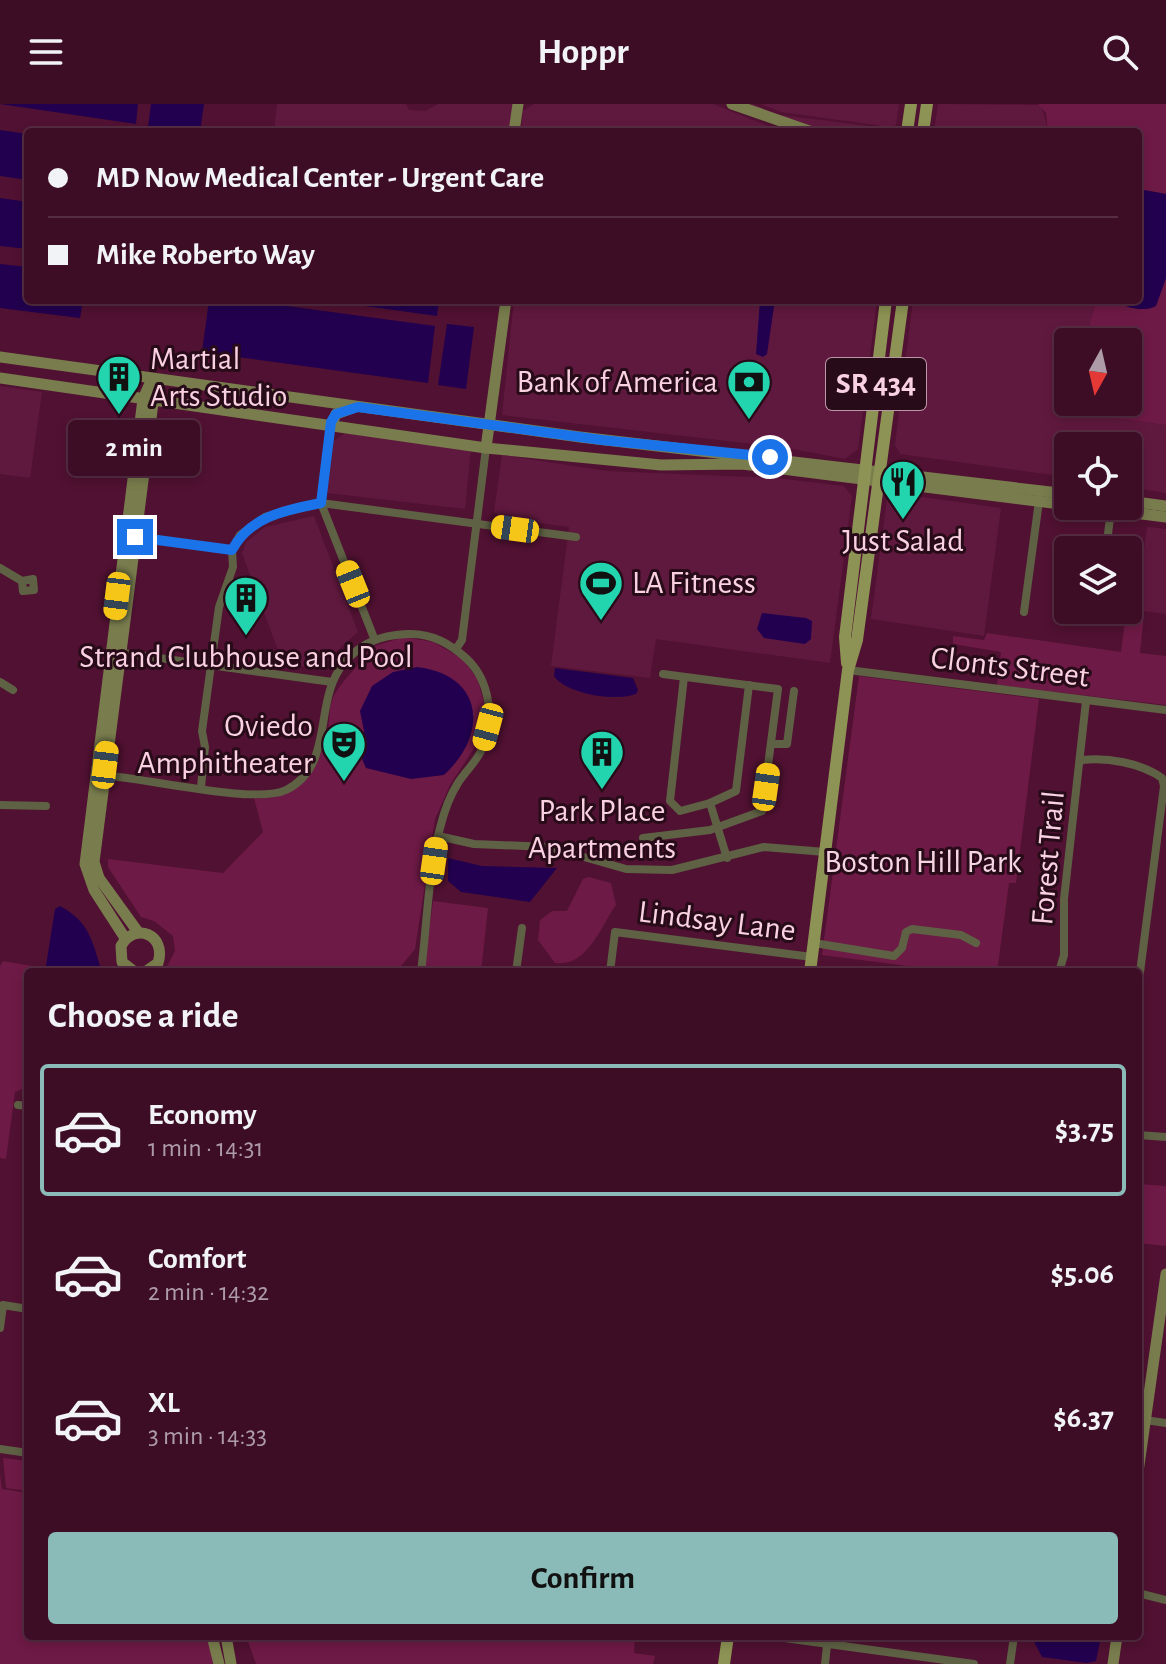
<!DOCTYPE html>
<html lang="en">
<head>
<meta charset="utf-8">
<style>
  :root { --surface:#3d0d26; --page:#481b32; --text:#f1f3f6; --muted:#ad9ca7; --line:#562d43; --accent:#8bbbb9 }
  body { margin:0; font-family:"Alegreya Sans",sans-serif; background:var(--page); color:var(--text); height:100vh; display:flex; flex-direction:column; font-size:30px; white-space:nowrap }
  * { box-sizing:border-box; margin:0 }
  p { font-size:26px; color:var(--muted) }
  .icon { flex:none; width:44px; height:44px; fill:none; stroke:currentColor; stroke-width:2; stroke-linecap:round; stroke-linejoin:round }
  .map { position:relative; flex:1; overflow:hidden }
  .drawer { position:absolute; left:24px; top:864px; width:1118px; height:672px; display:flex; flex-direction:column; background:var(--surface); border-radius:8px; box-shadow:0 4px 12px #0003,0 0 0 2px var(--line) }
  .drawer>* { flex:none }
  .top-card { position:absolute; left:24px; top:24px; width:1118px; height:176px; border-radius:8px; box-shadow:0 4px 12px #0003,0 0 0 2px var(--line); display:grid; align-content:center; height:176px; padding:0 24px; background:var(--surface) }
  .needle { width:52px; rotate:188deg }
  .controls { position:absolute; left:1054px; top:224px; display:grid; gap:16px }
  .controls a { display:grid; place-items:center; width:88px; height:88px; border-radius:8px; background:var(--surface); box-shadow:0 4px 12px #0003,0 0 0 2px var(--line); font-size:40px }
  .end { position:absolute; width:36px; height:36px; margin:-18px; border:10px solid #1a73e8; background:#fff; box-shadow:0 0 0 4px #fff }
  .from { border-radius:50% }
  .bubble { position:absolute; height:56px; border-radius:8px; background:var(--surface); box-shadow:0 4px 12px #0003,0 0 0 2px var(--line); font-size:26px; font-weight:600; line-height:56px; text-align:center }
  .car { position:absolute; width:24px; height:48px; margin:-24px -12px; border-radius:10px; box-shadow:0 0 6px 2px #0007; background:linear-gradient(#f5c518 24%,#345 0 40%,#f5c518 0 76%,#345 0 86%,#f5c518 0) }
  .top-card b { display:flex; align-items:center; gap:28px; height:76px; font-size:30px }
  .top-card b+b { border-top:2px solid var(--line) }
  .top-card i { width:20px; height:20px; background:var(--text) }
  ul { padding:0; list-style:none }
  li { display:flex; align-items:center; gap:24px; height:132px; margin:0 16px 12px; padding:0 8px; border:4px solid transparent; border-radius:8px }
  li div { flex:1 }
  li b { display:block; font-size:30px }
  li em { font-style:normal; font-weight:600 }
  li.active { border-color:var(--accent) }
  li>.icon { width:72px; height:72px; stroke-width:1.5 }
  h2 { padding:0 24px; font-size:36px; line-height:96px }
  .cta { display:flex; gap:16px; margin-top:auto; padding:16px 24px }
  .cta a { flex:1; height:92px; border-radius:8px; background:var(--accent); color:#111; font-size:32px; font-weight:600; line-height:92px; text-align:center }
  header { display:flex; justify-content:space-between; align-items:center; height:104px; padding:0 24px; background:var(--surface); font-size:36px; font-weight:600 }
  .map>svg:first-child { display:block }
  .built { fill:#60193e }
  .green { fill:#6e1a46 }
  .water { fill:#22004f }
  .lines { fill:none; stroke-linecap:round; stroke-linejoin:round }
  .street { stroke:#5e6144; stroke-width:8 }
  .secondary { stroke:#797d4d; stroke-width:11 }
  .primary { stroke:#8d9354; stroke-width:12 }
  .route { stroke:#1a73e8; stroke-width:10 }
  .labels { text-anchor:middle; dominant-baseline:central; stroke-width:6; stroke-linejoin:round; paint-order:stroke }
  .shield { fill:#270b18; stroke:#bb96a5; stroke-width:2 }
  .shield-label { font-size:30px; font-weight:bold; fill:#fad1e1 }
  .poi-label { font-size:32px; fill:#fad1e1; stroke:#270b18 }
  .street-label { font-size:32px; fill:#fad1e1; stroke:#270b18 }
  .park-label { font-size:32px; fill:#f4d5e1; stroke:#270b18 }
</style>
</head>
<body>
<header><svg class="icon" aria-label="menu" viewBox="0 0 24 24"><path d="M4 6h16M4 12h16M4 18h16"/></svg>Hoppr<svg class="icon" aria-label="search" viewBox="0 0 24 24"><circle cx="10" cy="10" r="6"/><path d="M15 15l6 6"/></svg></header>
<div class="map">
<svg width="1166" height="1560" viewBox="0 0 1166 1560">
  <rect width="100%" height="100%" fill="#511132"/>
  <g class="built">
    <polygon points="277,0 406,0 409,6 425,7 438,0 515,0 511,28 274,28"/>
    <polygon points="534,0 713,0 783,28 521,28 523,7"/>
    <polygon points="742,0 752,0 780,11 894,25 894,28 809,24"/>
    <polygon points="761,0 899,0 896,21 890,23 781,8"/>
    <polygon points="938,0 1041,1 1049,28 934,28"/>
    <polygon points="514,196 877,196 858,345 845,355 788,344 502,311"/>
    <polygon points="913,196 1096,196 1085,238 1068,238 1068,298 1076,298 1075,308 1166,321 1166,389 1128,383 1128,342 1068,342 1068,373 900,350 895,341"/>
    <polygon points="0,282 42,288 30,374 0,370"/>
    <polygon points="345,329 471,345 465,405 327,389 334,337"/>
    <polygon points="502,351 607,367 777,374 844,382 852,392 830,559 656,535 650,574 551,562 569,423 502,414 494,408"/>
    <polygon points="894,389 1001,404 984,532 871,515 887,395"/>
    <polygon points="314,412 358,528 331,552 323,565 283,560 242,449 246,438 265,423"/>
    <polygon points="1147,423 1166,425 1166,510 1136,506"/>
  </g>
  <g class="green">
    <polygon points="1038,0 1166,0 1166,90 1138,85 1138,28 1048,28 1046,9"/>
    <polygon points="1166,174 1166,321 1074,308 1076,298 1128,298 1128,238 1085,238 1096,196 1112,196 1123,202 1156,202"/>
    <polygon points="1136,432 1142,433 1133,507 1144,510 1140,549 1166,552 1166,601 997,581 1001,548 953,540 953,532 984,536 987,529 1121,548"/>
    <path d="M404,533L433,538L463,555L478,576L485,603L478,638L450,681L435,715L415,845L396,868H164L175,847L173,832L154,817L141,813L108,763V755L223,769L263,728L254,694C297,697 316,668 327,632C330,620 328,605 333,594C339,579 367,554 368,544Z"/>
    <polygon points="859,572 1039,595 1016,779 1009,779 997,868 954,868 822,851"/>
    <path d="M589,773L611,779L616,801C600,823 588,863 555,859L538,836L540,816L552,807H567L583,775Z"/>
    <polygon points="433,797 488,804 481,868 424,868"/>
    <polygon points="3,857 32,862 31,868 28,868 23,927 28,928 28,970 24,972 22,985 15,988 6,1055 0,1054 0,862"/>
    <polygon points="1138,1080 1166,1082 1166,1142 1138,1139"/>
    <polygon points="3,1354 28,1357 28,1387 6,1384"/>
    <polygon points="0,1370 2,1385 28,1389 28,1532 209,1532 213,1560 0,1560"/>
    <polygon points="246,1532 635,1532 634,1549 655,1552 653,1560 256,1560"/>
  </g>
  <g class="water">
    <polygon points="0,0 138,0 136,20"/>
    <polygon points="151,0 204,0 200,28 148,23"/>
    <polygon points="0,26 28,30 28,76 0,72"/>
    <path d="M1138,85L1166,90V174L1156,202C1143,209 1124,203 1112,196H1138Z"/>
    <polygon points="0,94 28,98 28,145 0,142"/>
    <polygon points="0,160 28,163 28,196 83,196 80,214 0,204"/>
    <polygon points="209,196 243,196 435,222 428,279 202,248"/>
    <polygon points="321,196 439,196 437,212"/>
    <polygon points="760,196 775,196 767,250 763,253 756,250"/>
    <polygon points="447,220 474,223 466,285 438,281"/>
    <polygon points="762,509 806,514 812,517 811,535 805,540 764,534 757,525"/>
    <path d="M417,563C484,571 489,630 444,671L411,675L366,664L358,646L364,627L360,607L372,582L393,568Z"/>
    <path d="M555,564L633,574L638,586L636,590C616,598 566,590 554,572Z"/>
    <polygon points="448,754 482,762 557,764 530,798 461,788 448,777"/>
    <path d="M60,802C90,818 92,837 102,868H45L55,805Z"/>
    <polygon points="1031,1532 1101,1532 1096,1557 1087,1559 1042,1553"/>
  </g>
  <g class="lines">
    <g class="street">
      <polyline points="331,322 321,399 374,534"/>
      <polyline points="135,433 232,446 240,431 265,413 321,399 576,433"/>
      <polyline points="1106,446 1111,406"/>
      <polyline points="0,464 22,477 33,475 34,486 23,487 22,477"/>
      <polyline points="1024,508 1039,397"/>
      <polyline points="456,545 462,536 486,344"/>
      <polyline points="116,548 332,578"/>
      <polyline points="848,566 1166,606"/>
      <polyline points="684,573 670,697 680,707 710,699"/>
      <polyline points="0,578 13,586"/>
      <polyline points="771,640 787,640 794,587"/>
      <path d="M1082,656C1107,653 1141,659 1162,674L1164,682L1138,884"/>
      <path d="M100,671C141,673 255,701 286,686C336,661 312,597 344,559C362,538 381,531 408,530C431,529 451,540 467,555C490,577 495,615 482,645C477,657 465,668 458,679C449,693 444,708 440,724C428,770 427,821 421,868"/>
      <polyline points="201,683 205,643 202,627 219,503 233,463 232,446"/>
      <polyline points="0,701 46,702"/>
      <polyline points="438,732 474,740 549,743 626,765 672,766 764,743 825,748"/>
      <polyline points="643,734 710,726 762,707 778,585 663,570"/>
      <polyline points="727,754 710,699 736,687 749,581"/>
      <polyline points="814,839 894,852 902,844 906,828 912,825 961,831 976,839"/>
      <polyline points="516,868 522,824"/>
      <polyline points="610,868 615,828 812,853"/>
      <polyline points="1059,868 1064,851 1064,795 1086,597"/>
      <polyline points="18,1001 28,1002"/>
      <polyline points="1138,1031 1166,1033"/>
      <polyline points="0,1224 3,1201 28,1205"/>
      <polyline points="1138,1315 1166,1319"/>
      <polyline points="0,1345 28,1349"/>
      <polyline points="1138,1489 1166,1496"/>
      <polyline points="770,1532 974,1560"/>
      <polyline points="825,1560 828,1532"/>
      <polyline points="1010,1560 1014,1532"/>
    </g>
    <g class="secondary">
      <polyline points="732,0 812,28"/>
      <polyline points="514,28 518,0"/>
      <polyline points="0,253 580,333 1068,390"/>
      <polyline points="0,274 486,344 661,361 742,360 1068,401"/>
      <polyline points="331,322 336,310 352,304"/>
      <polyline points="486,344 506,196"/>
      <polyline points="1128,397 1166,402"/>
      <polyline points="1079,402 1166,413"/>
      <polyline points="138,828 99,774 94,758 154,291"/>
      <polyline points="125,834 94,786 85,760 143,295 152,275"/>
      <path d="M135,868L122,858L121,842C135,817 167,831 158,859L145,868"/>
      <polyline points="1138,1368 1166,1170"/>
      <polyline points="212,1532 219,1560"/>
      <polyline points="226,1532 231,1560"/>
      <polyline points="1113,1560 1117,1532"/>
    </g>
    <g class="primary">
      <polyline points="907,28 911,0"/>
      <polyline points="923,28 927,0"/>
      <polyline points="847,559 845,533 886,196"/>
      <polyline points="810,868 848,566 857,536 903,196"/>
      <polyline points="724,1560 728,1532"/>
    </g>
  </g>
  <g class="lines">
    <path class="route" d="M135,433L232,446C250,412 286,406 321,399L331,318L336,310L358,303L602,336L770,353"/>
  </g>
  <defs>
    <g id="building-pin" transform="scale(2.3)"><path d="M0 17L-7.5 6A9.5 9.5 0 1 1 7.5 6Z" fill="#23d5af" stroke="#270b18"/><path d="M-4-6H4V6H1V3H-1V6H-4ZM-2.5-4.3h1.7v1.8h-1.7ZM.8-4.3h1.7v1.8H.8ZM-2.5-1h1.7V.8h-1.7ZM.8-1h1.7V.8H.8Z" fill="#111"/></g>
    <g id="bank-pin" transform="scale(2.3)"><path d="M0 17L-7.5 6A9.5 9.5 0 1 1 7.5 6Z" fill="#23d5af" stroke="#270b18"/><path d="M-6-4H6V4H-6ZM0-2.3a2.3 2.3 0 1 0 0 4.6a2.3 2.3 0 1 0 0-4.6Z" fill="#111"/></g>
    <g id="restaurant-pin" transform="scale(2.3)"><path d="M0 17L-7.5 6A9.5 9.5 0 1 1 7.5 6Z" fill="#23d5af" stroke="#270b18"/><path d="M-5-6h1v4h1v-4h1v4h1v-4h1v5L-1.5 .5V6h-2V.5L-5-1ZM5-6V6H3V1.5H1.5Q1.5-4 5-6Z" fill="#111"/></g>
    <g id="stadium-pin" transform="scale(2.3)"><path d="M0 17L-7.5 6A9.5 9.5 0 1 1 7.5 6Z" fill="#23d5af" stroke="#270b18"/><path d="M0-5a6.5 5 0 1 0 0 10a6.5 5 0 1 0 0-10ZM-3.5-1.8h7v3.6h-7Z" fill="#111"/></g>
    <g id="theatre-pin" transform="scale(2.3)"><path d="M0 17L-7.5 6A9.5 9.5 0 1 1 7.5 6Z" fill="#23d5af" stroke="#270b18"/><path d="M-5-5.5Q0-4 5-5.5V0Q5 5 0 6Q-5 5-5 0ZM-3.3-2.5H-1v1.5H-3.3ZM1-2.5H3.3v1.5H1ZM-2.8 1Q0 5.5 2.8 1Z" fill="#111"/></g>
  </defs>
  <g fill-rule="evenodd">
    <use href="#building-pin" x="119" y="273"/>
    <use href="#bank-pin" x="749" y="278"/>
    <use href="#restaurant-pin" x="903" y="378"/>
    <use href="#stadium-pin" x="601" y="479"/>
    <use href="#building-pin" x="246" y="494"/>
    <use href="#theatre-pin" x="344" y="640"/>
    <use href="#building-pin" x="602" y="648"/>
  </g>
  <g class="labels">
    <rect class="shield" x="826" y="254" width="100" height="52" rx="6"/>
    <g class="shield-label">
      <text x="876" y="280">SR 434</text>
    </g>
    <g class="poi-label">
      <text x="150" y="255" text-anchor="start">Martial<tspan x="150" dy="37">Arts Studio</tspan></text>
      <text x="718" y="278" text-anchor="end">Bank of America</text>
      <text x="903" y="437">Just Salad</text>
      <text x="632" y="479" text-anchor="start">LA Fitness</text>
      <text x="246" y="553">Strand Clubhouse and Pool</text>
      <text x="313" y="622" text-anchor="end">Oviedo<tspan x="313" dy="37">Amphitheater</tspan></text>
      <text x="602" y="707">Park Place<tspan x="602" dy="37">Apartments</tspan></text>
    </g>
    <g class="street-label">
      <text transform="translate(1010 563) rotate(7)">Clonts Street</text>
      <text transform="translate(1048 754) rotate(-85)">Forest Trail</text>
      <text transform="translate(717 817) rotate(7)">Lindsay Lane</text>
    </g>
    <g class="park-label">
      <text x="923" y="758">Boston Hill Park</text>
    </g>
  </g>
</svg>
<div class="controls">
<a><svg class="needle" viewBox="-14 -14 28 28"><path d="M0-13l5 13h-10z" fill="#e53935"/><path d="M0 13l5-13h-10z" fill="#ad9ca7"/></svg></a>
<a><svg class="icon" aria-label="locate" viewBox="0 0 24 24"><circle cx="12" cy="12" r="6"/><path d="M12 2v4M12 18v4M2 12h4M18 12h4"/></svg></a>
<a><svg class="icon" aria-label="layers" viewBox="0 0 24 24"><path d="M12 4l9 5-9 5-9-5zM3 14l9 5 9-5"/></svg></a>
</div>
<i class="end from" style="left:770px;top:353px"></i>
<i class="end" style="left:135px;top:433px"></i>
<div class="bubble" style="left:68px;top:316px;width:132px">2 min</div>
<i class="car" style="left:515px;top:425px;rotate:278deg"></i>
<i class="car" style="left:353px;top:480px;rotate:338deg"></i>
<i class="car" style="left:117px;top:492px;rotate:187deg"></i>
<i class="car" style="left:488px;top:623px;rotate:195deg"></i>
<i class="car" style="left:105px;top:661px;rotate:7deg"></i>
<i class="car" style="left:766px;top:683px;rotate:8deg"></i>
<i class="car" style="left:434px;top:757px;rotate:8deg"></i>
<div class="top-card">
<b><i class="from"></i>MD Now Medical Center - Urgent Care</b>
<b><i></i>Mike Roberto Way</b>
</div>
<section class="drawer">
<h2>Choose a ride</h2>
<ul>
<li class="active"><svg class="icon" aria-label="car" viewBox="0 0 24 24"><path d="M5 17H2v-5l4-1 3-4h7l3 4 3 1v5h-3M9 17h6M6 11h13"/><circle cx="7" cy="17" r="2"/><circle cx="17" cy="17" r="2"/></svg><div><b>Economy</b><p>1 min · 14:31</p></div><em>$3.75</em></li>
<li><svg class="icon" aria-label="car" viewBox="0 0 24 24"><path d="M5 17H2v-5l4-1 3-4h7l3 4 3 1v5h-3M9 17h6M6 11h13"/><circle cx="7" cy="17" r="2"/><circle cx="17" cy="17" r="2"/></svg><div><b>Comfort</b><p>2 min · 14:32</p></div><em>$5.06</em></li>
<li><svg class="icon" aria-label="car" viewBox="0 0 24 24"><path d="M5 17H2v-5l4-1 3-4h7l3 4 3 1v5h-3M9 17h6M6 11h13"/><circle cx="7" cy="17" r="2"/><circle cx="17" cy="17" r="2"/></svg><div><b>XL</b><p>3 min · 14:33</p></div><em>$6.37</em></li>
</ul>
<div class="cta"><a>Confirm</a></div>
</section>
</div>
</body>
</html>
